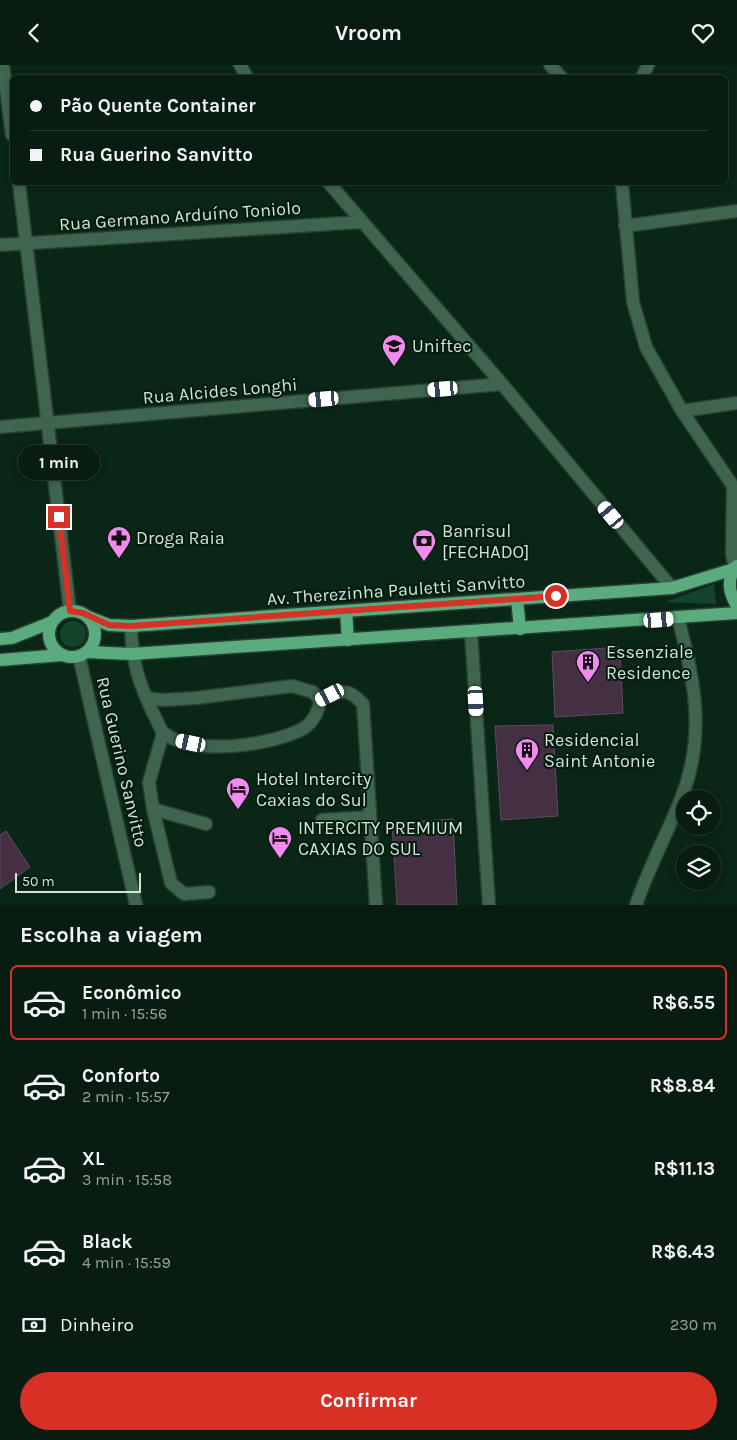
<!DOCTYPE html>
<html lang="pt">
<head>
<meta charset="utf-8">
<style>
  :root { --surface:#081c11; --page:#11251a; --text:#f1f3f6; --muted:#98a19f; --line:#293a31; --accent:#d93025 }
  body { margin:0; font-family:Karla,sans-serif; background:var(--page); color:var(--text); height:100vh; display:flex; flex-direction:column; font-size:19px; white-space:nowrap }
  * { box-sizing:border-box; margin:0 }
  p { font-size:16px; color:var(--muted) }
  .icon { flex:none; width:28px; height:28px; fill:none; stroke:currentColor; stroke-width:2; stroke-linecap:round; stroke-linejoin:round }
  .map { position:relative; height:840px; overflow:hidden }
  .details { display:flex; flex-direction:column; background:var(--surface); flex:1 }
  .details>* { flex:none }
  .top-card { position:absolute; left:10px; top:10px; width:718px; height:110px; border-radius:8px; box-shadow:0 2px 8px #0003,0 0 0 1px var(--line); display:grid; align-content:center; height:110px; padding:0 20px; background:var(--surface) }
  .controls { position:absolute; left:676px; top:725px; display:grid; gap:10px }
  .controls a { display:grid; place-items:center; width:45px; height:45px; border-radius:50%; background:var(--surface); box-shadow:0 2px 8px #0003,0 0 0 1px var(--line); font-size:25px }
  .scale { position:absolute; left:15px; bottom:12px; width:126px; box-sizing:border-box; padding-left:5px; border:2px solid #d3e3d8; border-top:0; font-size:14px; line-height:18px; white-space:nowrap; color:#d3e3d8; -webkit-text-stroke:4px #021c0e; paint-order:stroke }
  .end { position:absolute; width:22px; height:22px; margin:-11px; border:6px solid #d93025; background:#fff; box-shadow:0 0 0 2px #fff }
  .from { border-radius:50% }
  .bubble { position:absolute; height:35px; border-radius:18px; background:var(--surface); box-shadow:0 2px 8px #0003,0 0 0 1px var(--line); font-size:16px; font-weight:700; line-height:35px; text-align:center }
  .car { position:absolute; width:15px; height:30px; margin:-15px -8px; border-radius:6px; box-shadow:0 0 4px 1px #0007; background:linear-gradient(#fff 24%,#345 0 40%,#fff 0 76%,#345 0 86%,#fff 0) }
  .top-card b { display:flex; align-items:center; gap:18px; height:48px; font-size:19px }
  .top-card b+b { border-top:1px solid var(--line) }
  .top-card i { width:12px; height:12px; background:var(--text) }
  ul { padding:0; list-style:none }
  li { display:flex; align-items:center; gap:15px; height:75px; margin:0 10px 8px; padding:0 10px; border:2px solid transparent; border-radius:8px }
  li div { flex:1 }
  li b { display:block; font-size:19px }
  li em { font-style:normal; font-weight:700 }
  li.current { border-color:var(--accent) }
  li>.icon { width:45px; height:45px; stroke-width:1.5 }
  h2 { padding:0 20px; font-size:22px; line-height:60px }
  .pay { display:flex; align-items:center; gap:12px; height:55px; padding:0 20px; font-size:19px }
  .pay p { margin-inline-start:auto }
  .cta { display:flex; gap:10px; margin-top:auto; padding:10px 20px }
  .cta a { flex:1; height:58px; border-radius:30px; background:var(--accent); color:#fff; font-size:20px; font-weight:700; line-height:58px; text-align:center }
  header { display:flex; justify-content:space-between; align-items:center; height:65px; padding:0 20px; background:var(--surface); font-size:22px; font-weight:700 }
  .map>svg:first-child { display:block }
  .green { fill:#13442b }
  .building { fill:#442f43; stroke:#604a5f }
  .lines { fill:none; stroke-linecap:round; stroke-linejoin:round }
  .minor-casing { stroke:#264032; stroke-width:15 }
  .major-casing { stroke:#264032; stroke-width:15 }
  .minor { stroke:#40654f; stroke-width:12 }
  .major { stroke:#5aab7e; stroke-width:12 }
  .route { stroke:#d93025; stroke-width:6 }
  .labels { text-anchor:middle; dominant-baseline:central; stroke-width:4; stroke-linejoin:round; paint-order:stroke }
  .street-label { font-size:18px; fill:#d3e3d8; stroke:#021c0e }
  .poi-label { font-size:18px; fill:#d3e3d8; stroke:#021c0e; text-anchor:start }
</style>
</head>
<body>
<header><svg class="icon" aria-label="back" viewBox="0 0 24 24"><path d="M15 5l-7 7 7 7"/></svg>Vroom<svg class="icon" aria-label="heart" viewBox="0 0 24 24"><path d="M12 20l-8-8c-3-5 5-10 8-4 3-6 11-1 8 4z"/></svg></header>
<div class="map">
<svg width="737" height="840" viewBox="0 0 737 840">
  <rect width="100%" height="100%" fill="#0a2617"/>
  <g class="green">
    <polygon points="714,519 716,539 665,537"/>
    <circle cx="73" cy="569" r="13"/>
  </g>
  <g class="building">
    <polygon points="620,582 623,648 555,652 552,587"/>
    <polygon points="553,660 558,751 501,755 495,661"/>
    <polygon points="453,754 457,840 397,840 392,758"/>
    <polygon points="6,766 30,802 0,824 0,770"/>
  </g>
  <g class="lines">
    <g class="minor-casing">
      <g id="minor">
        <polyline points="3,0 12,70"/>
        <polyline points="240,0 247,12"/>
        <polyline points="550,0 561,12"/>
        <polyline points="642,12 648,0"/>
        <polyline points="19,118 70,546"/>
        <polyline points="329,118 502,319 672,523"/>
        <polyline points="622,118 633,237 646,282 682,346 737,427"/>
        <polyline points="625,161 737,146"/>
        <polyline points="0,180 362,157"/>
        <polyline points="682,346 737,338"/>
        <polyline points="0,362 502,319"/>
        <polyline points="733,423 732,489 735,503"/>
        <path d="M131,561C132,598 139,619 155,652C158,657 160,665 164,668C192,692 275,680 304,663C313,657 319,646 320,635L313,627L292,621L196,633L163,635L146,633"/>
        <polyline points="471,567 489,840"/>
        <polyline points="79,591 136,840"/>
        <path d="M320,635C340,626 347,621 363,639L376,840"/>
        <polyline points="163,668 149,717 153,744 171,818 184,829 209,827"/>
        <polyline points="153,744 206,759"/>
        <polyline points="322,755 370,752"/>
        <path d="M636,840C648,804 667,769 681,734C706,671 695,616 678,553"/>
      </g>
    </g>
    <g class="major-casing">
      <g id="major">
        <path d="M737,501C726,513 729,528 737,541"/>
        <polyline points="517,534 520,564"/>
        <circle cx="72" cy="569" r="23"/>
        <polyline points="346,546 348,575"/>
        <polyline points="89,552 109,560 131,561 672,523 734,504"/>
        <polyline points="0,574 12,573 52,557"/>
        <polyline points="87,587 131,589 737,548"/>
        <polyline points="0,595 62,590"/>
      </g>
    </g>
    <use href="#minor" class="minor"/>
    <use href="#major" class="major"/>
  </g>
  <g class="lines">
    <polyline class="route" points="59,452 70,546 83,548 109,560 131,561 556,531"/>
  </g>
  <defs>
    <g id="university-pin" transform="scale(1.25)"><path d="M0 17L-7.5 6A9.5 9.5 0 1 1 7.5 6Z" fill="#f489f0" stroke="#021c0e"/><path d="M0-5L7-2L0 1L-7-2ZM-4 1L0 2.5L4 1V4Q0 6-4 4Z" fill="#111"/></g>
    <g id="pharmacy-pin" transform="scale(1.25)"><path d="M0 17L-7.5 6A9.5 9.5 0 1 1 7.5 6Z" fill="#f489f0" stroke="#021c0e"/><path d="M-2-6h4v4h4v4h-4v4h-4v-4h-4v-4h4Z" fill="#111"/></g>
    <g id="bank-pin" transform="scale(1.25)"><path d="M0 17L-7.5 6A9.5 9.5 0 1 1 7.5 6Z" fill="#f489f0" stroke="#021c0e"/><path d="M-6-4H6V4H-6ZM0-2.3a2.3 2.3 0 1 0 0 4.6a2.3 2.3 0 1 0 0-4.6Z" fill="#111"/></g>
    <g id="building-pin" transform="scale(1.25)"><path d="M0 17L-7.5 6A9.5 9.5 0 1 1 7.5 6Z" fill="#f489f0" stroke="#021c0e"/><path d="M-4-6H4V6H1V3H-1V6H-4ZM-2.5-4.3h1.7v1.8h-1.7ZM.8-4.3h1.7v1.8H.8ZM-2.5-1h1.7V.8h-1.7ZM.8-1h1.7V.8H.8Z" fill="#111"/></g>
    <g id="hotel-pin" transform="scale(1.25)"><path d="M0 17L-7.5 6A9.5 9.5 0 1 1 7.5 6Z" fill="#f489f0" stroke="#021c0e"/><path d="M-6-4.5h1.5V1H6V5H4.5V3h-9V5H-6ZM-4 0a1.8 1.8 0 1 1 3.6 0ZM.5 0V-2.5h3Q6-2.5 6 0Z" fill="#111"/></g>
  </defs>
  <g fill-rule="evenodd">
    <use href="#university-pin" x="394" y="281"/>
    <use href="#pharmacy-pin" x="119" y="473"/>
    <use href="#bank-pin" x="424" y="476"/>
    <use href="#building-pin" x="588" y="597"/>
    <use href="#building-pin" x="527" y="685"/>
    <use href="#hotel-pin" x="238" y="724"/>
    <use href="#hotel-pin" x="280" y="773"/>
  </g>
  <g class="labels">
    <g class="street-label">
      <text transform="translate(180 151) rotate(-4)">Rua Germano Arduíno Toniolo</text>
      <text transform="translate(220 326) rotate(-5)">Rua Alcides Longhi</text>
      <text transform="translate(396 525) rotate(-4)">Av. Therezinha Pauletti Sanvitto</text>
      <text transform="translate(122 697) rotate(77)">Rua Guerino Sanvitto</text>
    </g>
    <g class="poi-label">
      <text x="412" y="281">Uniftec</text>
      <text x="442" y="466">Banrisul<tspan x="442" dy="21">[FECHADO]</tspan></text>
      <text x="136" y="473">Droga Raia</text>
      <text x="606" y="587">Essenziale<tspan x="606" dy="21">Residence</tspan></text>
      <text x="544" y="675">Residencial<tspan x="544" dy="21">Saint Antonie</tspan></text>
      <text x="256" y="714">Hotel Intercity<tspan x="256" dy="21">Caxias do Sul</tspan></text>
      <text x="298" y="763">INTERCITY PREMIUM<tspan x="298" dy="21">CAXIAS DO SUL</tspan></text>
    </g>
  </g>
</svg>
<div class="controls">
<a><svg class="icon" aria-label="locate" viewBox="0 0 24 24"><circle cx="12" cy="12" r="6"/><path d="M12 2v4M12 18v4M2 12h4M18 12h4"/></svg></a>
<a><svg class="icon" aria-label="layers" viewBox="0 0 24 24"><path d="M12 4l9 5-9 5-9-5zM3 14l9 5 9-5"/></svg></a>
</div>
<div class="scale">50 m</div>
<i class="end from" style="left:556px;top:531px"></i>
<i class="end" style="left:59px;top:452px"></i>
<div class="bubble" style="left:18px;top:380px;width:82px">1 min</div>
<i class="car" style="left:443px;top:324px;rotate:265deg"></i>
<i class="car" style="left:324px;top:334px;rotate:265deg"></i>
<i class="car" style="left:611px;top:450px;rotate:320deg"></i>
<i class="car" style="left:659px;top:555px;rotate:86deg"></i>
<i class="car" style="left:330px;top:630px;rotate:243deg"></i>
<i class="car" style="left:476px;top:636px;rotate:177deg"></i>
<i class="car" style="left:191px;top:678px;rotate:282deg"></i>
<div class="top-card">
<b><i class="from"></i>Pão Quente Container</b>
<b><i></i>Rua Guerino Sanvitto</b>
</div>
</div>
<section class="details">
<h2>Escolha a viagem</h2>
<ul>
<li class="current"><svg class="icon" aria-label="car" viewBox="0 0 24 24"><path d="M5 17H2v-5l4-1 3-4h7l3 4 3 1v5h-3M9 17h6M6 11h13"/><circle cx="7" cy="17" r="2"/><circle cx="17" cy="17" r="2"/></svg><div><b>Econômico</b><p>1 min · 15:56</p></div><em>R$6.55</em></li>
<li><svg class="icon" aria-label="car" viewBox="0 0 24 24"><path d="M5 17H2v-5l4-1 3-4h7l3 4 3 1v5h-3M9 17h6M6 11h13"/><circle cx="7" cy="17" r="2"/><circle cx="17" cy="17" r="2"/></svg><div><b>Conforto</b><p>2 min · 15:57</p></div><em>R$8.84</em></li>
<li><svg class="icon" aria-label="car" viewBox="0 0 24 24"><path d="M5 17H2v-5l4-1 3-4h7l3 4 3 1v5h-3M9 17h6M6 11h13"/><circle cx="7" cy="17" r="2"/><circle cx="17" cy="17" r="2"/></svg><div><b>XL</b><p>3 min · 15:58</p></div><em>R$11.13</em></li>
<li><svg class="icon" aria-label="car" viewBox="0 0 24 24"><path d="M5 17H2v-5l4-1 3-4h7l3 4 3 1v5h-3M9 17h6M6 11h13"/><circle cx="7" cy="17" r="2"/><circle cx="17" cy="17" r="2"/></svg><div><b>Black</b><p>4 min · 15:59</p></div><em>R$6.43</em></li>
</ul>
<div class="pay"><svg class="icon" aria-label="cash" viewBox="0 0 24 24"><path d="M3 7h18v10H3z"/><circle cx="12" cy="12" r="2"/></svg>Dinheiro<p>230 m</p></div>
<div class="cta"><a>Confirmar</a></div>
</section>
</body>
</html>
